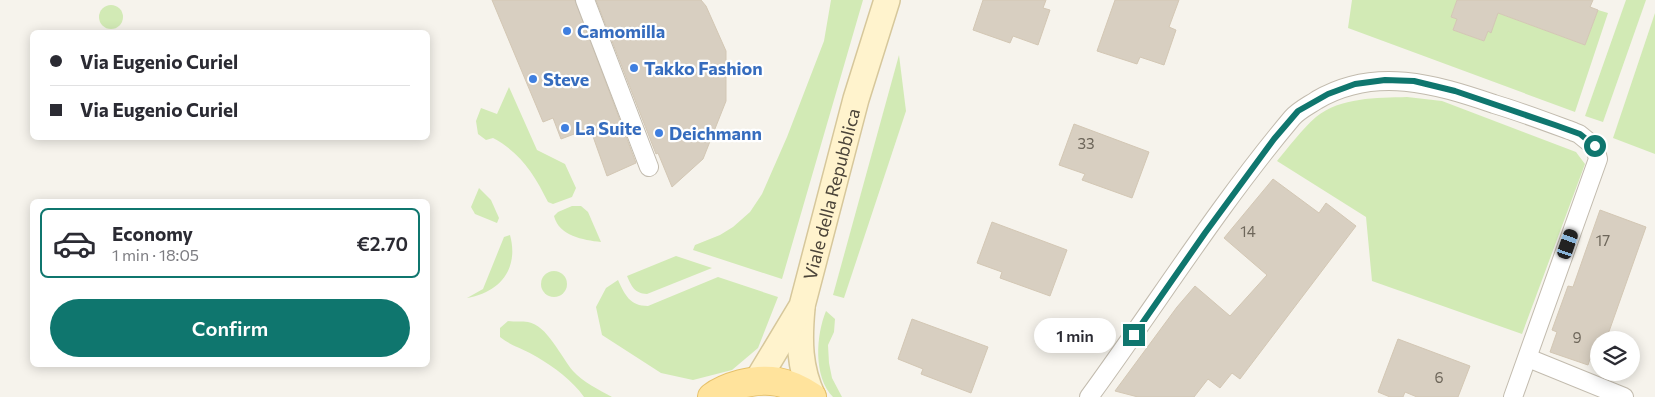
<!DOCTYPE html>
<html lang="en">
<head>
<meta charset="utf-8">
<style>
  :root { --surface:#fff; --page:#f7f7f7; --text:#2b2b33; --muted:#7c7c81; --line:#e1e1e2; --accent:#0f766e }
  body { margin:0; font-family:Commissioner,sans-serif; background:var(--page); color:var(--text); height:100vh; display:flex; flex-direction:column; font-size:19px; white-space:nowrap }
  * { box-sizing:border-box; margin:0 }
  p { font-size:16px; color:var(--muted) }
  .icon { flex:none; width:28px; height:28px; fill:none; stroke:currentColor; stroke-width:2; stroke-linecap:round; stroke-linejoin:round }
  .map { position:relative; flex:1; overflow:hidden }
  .side { position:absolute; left:30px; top:199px; width:400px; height:168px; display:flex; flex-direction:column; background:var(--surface); border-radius:8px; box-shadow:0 2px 12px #0003 }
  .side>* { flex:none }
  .top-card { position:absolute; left:30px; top:30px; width:400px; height:110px; border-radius:8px; box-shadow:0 2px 12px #0003; display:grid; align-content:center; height:110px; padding:0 20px; background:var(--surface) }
  .buttons { position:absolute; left:1590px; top:331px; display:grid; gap:10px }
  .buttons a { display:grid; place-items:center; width:50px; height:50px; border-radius:50%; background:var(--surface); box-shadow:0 2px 12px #0003; font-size:25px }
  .end { position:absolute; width:22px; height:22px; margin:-11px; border:6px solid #0f766e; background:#fff; box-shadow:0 0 0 2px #fff }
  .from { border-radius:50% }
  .bubble { position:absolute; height:35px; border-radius:18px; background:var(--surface); box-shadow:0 2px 12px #0003; font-size:16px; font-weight:600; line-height:35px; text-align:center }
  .car { position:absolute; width:15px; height:30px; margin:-15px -8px; border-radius:6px; box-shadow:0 0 4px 1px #0007; background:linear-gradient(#222 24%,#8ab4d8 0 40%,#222 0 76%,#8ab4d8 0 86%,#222 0) }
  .top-card b { display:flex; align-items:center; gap:18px; height:48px; font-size:19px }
  .top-card b+b { border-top:1px solid var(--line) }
  .top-card i { width:12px; height:12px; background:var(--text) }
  ul { padding:9px 0 0; list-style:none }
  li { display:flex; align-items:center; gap:15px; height:70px; margin:0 10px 8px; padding:0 10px; border:2px solid transparent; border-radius:8px }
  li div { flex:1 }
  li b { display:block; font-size:19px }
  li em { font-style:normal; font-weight:600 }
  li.on { border-color:var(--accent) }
  li>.icon { width:45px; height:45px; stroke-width:1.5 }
  .action { display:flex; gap:10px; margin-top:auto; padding:10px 20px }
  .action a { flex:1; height:58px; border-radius:30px; background:var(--accent); color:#fff; font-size:20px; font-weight:600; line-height:58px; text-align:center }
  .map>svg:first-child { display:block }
  .green { fill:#d2eab5 }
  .building { fill:#d8cfc1; stroke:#d3c7b4 }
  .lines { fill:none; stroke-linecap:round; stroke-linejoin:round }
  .street-casing { stroke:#c2bbae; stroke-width:20 }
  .secondary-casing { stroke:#d6c79b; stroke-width:28 }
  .primary-casing { stroke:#e6c16a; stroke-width:30 }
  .street { stroke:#fff; stroke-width:18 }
  .secondary { stroke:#fff3cd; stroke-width:25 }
  .primary { stroke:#ffe39c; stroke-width:28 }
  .route { stroke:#0f766e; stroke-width:6 }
  .shop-dot { fill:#3f7fe0; stroke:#fff; stroke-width:2 }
  .labels { text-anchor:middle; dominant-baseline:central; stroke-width:4.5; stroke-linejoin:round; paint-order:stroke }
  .number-label { font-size:15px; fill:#6e675b }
  .shop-label { font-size:18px; font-weight:bold; fill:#366cbe; stroke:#fff; text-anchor:start }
  .street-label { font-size:18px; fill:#4b4439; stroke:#fff }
</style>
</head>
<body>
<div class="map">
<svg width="1655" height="397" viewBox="0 0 1655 397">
  <rect width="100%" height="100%" fill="#f6f3ec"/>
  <g class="green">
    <polygon points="831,0 863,0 782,279 693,250 695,245 720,235 733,227 750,212 762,194 787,137 824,41"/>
    <polygon points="1352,0 1457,0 1451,17 1457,19 1453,30 1484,41 1488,31 1491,32 1498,13 1585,45 1598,10 1608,13 1575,112 1348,28"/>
    <polygon points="1626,0 1646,0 1603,122 1585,116"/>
    <circle cx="111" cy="17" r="12"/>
    <polygon points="1655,13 1655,154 1613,138"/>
    <polygon points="899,55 906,111 844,298 833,295"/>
    <path d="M509,87L537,150L565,164L576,188L572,197L553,204L548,202C534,174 521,153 493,138L486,140L478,134L476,121L481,108L497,114Z"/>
    <path d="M1407,97L1442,101L1576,152L1585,164L1522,334L1372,281L1366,217L1277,161C1289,147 1301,130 1316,117C1341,97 1376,98 1407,97Z"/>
    <polygon points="479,188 491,200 499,218 497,223 475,214 471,207"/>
    <path d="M572,206H581L588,212L601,242C583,240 559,236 554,216L558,212Z"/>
    <path d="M510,235C519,268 501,292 467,298L483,289L504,237Z"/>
    <path d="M676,256L712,268L647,294C634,293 632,287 627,276Z"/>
    <circle cx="554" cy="284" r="13"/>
    <path d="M718,277L778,297L758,348L732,370L693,380L661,373L602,335L596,307L606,288L618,280C625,295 630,306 648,306Z"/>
    <path d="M826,311L835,319L834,332L828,345L829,363L832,378L842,397H833C813,377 816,335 826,311Z"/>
    <path d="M508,321C515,322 522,321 528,322C547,325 561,357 573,371C583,382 599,390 612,397H584C573,381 554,367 537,357C525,349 511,346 500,337V328Z"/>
  </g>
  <g class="building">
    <polygon points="492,0 575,0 636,163 607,176 590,128 561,139 553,118 543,122"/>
    <polygon points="596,0 701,0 706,6 726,51 726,101 703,159 672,187 658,153 656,154"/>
    <polygon points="983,0 1046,0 1043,8 1050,10 1038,45 1013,36 1010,43 973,30"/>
    <polygon points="1115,0 1179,0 1169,27 1176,30 1164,65 1140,57 1137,64 1097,51"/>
    <polygon points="1457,0 1593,0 1590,7 1598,10 1585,45 1498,13 1491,33 1488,31 1484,41 1453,30 1457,19 1451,17"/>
    <polygon points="1074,124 1149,152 1132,198 1082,180 1085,174 1059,165"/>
    <polygon points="1273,179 1319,213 1326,203 1356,226 1240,379 1232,373 1220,388 1208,379 1194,397 1138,397 1115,391 1177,307 1195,286 1230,316 1267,275 1224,238"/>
    <polygon points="1600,210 1646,227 1606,340 1599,340 1599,362 1590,359 1588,365 1550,352 1557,332 1552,330 1568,286 1573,287"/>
    <polygon points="992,222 1067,250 1050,296 1000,278 1002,272 977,263"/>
    <polygon points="912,319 988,347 971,393 921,374 923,369 898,359"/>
    <polygon points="1398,339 1470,366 1458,397 1417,397 1405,392 1403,397 1390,397 1378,392"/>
  </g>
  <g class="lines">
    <g class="street-casing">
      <g id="street">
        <polyline points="585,0 649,167"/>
        <polyline points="1528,358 1624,397"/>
        <path d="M1089,397C1157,304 1218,206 1292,118C1299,110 1308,106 1317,100C1375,66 1435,84 1494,104C1521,112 1547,122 1574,132L1579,134L1595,147L1598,159L1513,397"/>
      </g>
    </g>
    <g class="secondary-casing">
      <g id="secondary">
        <path d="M802,308C799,340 799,368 813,397"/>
        <path id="s1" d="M758,379L802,306L856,99L887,0"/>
      </g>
    </g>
    <g class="primary-casing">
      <path id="primary" d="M712,397C721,390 730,387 741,384C769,377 787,381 812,397"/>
    </g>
    <use href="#street" class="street"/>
    <use href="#secondary" class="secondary"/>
    <use href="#primary" class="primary"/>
  </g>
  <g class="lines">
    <polyline class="route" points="1134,335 1205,233 1274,139 1298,111 1328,94 1355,84 1385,80 1414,81 1455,91 1555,125 1580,134 1595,146"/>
  </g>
  <g class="shop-dot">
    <circle cx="567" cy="31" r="5"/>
    <circle cx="634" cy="68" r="5"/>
    <circle cx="533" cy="79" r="5"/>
    <circle cx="565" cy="128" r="5"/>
    <circle cx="659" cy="133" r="5"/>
  </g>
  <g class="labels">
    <g class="number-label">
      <text x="1086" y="143">33</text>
      <text x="1248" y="231">14</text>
      <text x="1603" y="240">17</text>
      <text x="1577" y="337">9</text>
      <text x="1439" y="377">6</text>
    </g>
    <g class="shop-label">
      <text x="577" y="31">Camomilla</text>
      <text x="644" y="68">Takko Fashion</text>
      <text x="543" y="79">Steve</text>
      <text x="575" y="128">La Suite</text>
      <text x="669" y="133">Deichmann</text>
    </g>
    <g class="street-label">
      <text stroke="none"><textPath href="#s1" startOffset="201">Viale della Repubblica</textPath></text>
    </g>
  </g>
</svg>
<div class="buttons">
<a><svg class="icon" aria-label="layers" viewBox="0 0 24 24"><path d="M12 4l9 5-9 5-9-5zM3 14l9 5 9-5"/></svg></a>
</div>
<i class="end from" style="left:1595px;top:146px"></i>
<i class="end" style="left:1134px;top:335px"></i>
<div class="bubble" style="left:1034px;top:318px;width:82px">1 min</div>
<i class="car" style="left:1568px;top:244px;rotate:19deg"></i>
<div class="top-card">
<b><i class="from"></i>Via Eugenio Curiel</b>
<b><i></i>Via Eugenio Curiel</b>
</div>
<section class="side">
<ul>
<li class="on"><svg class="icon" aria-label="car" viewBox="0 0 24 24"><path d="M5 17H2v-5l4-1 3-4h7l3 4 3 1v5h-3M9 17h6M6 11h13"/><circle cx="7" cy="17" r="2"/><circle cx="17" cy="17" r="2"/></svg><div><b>Economy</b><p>1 min · 18:05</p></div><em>€2.70</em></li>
</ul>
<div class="action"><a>Confirm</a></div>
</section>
</div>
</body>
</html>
